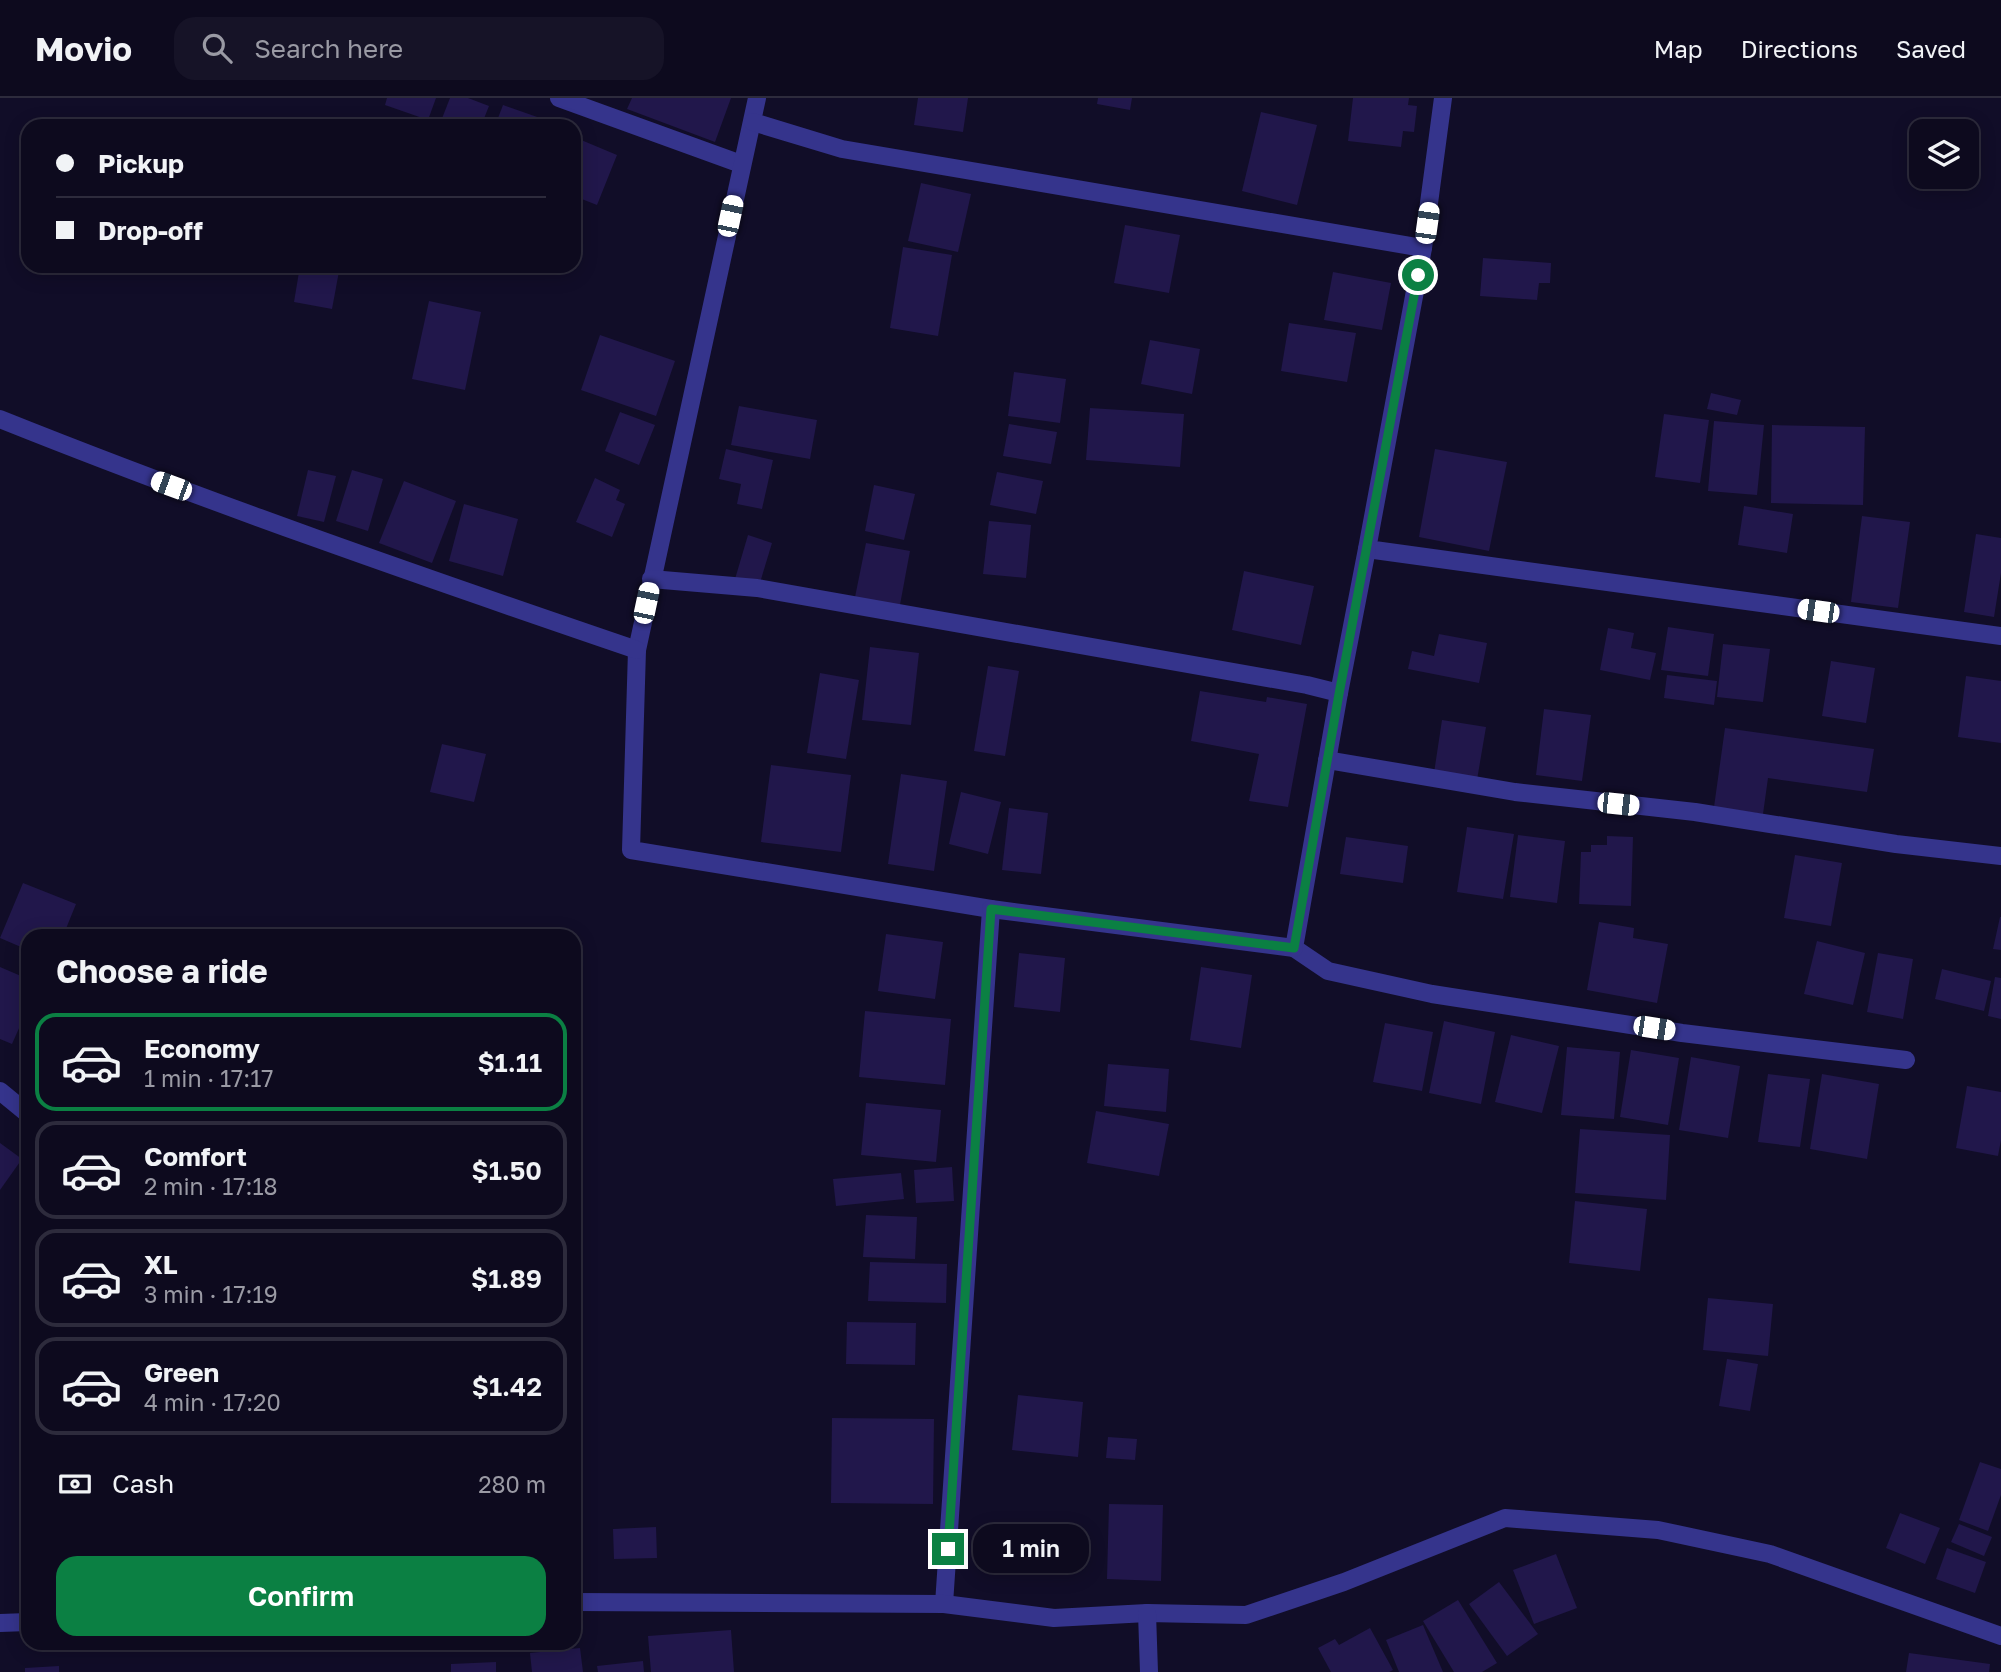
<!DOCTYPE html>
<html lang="en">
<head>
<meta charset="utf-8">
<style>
  :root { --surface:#0d0a1e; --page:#161327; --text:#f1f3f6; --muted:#9a9aa4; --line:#2d2b3c; --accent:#0b8043 }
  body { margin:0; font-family:"Golos Text",sans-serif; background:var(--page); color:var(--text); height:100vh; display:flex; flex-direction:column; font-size:26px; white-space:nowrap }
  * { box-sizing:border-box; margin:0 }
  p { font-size:23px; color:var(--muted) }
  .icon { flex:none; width:38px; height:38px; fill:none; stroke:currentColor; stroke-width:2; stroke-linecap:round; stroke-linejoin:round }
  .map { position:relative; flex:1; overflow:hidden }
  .details { position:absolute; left:21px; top:831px; width:560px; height:721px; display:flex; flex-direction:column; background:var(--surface); border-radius:21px; box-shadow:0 4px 18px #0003,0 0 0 2px var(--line) }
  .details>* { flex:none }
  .banner { position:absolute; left:21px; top:21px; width:560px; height:154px; border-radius:21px; box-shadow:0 4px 18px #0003,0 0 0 2px var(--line); display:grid; align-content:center; height:154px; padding:0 35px; background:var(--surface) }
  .fabs { position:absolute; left:1909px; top:21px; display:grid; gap:14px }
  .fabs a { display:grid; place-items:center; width:70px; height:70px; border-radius:14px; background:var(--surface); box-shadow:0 4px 18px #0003,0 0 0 2px var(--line); font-size:35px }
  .end { position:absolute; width:32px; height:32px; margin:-16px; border:9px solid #0b8043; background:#fff; box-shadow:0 0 0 4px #fff }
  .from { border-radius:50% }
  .bubble { position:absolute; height:49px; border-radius:21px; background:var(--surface); box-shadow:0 4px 18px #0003,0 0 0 2px var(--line); font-size:23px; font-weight:600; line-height:49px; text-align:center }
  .car { position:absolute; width:21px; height:42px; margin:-21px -10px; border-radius:9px; box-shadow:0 0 5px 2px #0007; background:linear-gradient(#fff 24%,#345 0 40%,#fff 0 76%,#345 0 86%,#fff 0) }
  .banner b { display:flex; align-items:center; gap:24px; height:66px; font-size:26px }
  .banner b+b { border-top:2px solid var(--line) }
  .banner i { width:18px; height:18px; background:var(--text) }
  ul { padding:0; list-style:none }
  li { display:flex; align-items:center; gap:21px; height:98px; margin:0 14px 10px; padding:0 21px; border:4px solid var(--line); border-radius:21px }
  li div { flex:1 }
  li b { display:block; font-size:26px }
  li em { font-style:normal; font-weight:600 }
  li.current { border-color:var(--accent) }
  li>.icon { width:63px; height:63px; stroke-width:1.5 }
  h2 { padding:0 35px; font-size:32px; line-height:84px }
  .pay { display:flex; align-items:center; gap:18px; height:77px; padding:0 35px; font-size:26px }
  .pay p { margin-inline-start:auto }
  .cta { display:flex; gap:14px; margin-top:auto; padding:14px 35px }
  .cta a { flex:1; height:80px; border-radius:21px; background:var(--accent); color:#fff; font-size:28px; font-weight:600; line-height:80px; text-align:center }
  header { display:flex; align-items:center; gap:42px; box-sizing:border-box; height:98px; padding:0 35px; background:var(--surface); border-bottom:2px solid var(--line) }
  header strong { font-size:33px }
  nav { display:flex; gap:38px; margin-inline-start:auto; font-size:24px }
  .search { width:490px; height:63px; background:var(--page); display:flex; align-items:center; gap:18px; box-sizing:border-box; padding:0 24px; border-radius:21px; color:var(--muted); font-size:26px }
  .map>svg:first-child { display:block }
  .building { fill:#21174b }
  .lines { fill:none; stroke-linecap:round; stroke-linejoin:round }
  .minor { stroke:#35348c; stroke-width:18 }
  .route { stroke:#0b8043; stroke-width:9 }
</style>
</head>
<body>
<header>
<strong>Movio</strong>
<div class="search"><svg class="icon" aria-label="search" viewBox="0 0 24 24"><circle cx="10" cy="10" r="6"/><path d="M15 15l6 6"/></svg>Search here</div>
<nav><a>Map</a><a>Directions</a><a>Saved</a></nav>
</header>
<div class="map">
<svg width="2001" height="1574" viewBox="0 0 2001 1574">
  <rect width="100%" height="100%" fill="#110d28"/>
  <g class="building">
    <polygon points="387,0 436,0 428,22 385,7"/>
    <polygon points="450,0 468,0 489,8 481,28 453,28 441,23"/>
    <polygon points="632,0 731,0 715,44 627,11"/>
    <polygon points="918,0 968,0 963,34 914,27"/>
    <polygon points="1098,0 1132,0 1130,12 1097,6"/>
    <polygon points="1353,0 1409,0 1408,7 1417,8 1414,34 1403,33 1401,49 1348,43"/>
    <polygon points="503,7 540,20 538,28 495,28"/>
    <polygon points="1261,14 1317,27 1297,107 1242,93"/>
    <polygon points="574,39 617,57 597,107 574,98"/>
    <polygon points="921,85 971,96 958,154 908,143"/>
    <polygon points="1125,127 1180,137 1169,195 1114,185"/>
    <polygon points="903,149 952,157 938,238 890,230"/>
    <polygon points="1483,160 1551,165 1550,185 1539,185 1537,202 1480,198"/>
    <polygon points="263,168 282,168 281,173"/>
    <polygon points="300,168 340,168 332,211 294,204"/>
    <polygon points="1333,174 1391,185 1382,232 1324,222"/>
    <polygon points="429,203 481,214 465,292 412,281"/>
    <polygon points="1289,225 1356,235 1347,284 1281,273"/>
    <polygon points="600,237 675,263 656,318 581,292"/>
    <polygon points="1150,242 1200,251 1192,296 1141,286"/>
    <polygon points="1014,274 1066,281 1060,325 1008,318"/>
    <polygon points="1711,295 1741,302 1737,317 1707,311"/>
    <polygon points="739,308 817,322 810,361 731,347"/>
    <polygon points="1090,310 1184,316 1180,369 1086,362"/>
    <polygon points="620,314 655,327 639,367 605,353"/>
    <polygon points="1664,316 1709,322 1700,385 1655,379"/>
    <polygon points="1714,323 1764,327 1757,397 1708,393"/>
    <polygon points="1009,326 1057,334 1051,366 1003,358"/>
    <polygon points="1772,327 1865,329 1863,407 1771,405"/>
    <polygon points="726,351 773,362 762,411 737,406 741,386 719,381"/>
    <polygon points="1435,351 1507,364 1489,453 1419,439"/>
    <polygon points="308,372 336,378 324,424 297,418"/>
    <polygon points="352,372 383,381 368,433 336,423"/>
    <polygon points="997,374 1043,383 1036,416 990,407"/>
    <polygon points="595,380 620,392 616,402 625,406 612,439 576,424"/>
    <polygon points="404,383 456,403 432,465 379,445"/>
    <polygon points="874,387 915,396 904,442 865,433"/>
    <polygon points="464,406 518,421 503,478 449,463"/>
    <polygon points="1744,408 1793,416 1787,455 1738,447"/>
    <polygon points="1862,418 1910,424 1898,510 1851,504"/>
    <polygon points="989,423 1031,427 1026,480 983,476"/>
    <polygon points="1976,436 2001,440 2001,475 1994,519 1964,514"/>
    <polygon points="748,437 772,445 759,488 735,481"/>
    <polygon points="866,445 910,453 899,512 854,504"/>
    <polygon points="1244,473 1314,488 1301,547 1232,532"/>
    <polygon points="1668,529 1714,536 1708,578 1661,572"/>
    <polygon points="1608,530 1634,535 1631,550 1656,555 1650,582 1600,572"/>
    <polygon points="1439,536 1487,545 1479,585 1408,571 1412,553 1434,558"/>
    <polygon points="1723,546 1770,551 1763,604 1717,599"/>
    <polygon points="870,549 919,555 911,627 862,622"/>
    <polygon points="1831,563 1875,570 1866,625 1822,618"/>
    <polygon points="988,568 1019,573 1005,658 974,653"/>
    <polygon points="820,575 859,582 846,661 807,655"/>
    <polygon points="1667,577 1717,583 1714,607 1664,600"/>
    <polygon points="1966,578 2001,583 2001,645 1958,639"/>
    <polygon points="1200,593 1266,604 1267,599 1307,606 1288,709 1249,703 1259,656 1191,643"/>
    <polygon points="1544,611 1591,617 1582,683 1536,677"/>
    <polygon points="1442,622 1486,629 1477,682 1434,675"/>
    <polygon points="1725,630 1874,651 1867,694 1768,680 1763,716 1714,709"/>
    <polygon points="442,646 486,656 474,704 430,694"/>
    <polygon points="771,667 851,677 841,754 761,744"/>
    <polygon points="901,676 947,683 934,773 888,766"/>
    <polygon points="961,694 1001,704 988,756 949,746"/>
    <polygon points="1009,710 1048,715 1041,776 1002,772"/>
    <polygon points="1467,729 1514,736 1503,801 1457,794"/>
    <polygon points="1518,737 1565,743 1557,805 1510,799"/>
    <polygon points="1607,738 1633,739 1631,808 1579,806 1581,754 1591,754 1591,747 1607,747"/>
    <polygon points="1346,739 1408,748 1403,785 1340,776"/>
    <polygon points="1795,757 1842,765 1831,828 1784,820"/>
    <polygon points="23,785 76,806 63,838 28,838 28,852 0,840"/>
    <polygon points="2000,819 2001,819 2001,852 1993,851"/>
    <polygon points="1599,824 1634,830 1633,840 1668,846 1657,905 1587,892"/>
    <polygon points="886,836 943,844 935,901 878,893"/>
    <polygon points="1817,843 1865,855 1853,907 1804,896"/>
    <polygon points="1019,855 1065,860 1060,914 1014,909"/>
    <polygon points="1878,855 1913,861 1903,921 1867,914"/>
    <polygon points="0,869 28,881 28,910 12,946 0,941"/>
    <polygon points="1201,869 1252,877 1241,950 1190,942"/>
    <polygon points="1942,871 1991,883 1984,913 1935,901"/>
    <polygon points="1995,879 2001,880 2001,921 1988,918"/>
    <polygon points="865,913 951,921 945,987 859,979"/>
    <polygon points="1444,923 1495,934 1481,1006 1429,995"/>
    <polygon points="1385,925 1433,934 1422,993 1373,984"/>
    <polygon points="1511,937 1559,948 1542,1015 1495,1004"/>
    <polygon points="1567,949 1620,954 1614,1021 1561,1017"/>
    <polygon points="1631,952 1679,960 1668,1027 1620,1019"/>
    <polygon points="1691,959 1740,968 1728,1040 1679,1032"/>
    <polygon points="1108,966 1169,971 1166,1014 1104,1008"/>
    <polygon points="1768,976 1810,981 1800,1049 1758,1044"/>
    <polygon points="1822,976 1879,986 1867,1061 1810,1051"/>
    <polygon points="1967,988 2001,994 2001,1042 1998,1058 1956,1050"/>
    <polygon points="866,1005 941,1012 936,1064 861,1057"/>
    <polygon points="1096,1013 1169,1026 1159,1078 1087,1065"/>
    <polygon points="1580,1031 1670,1037 1666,1102 1575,1095"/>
    <polygon points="0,1045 22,1061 0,1092"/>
    <polygon points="952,1069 954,1103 916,1105 914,1072"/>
    <polygon points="901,1075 904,1101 836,1108 833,1081"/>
    <polygon points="1575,1103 1647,1111 1640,1173 1569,1165"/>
    <polygon points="866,1117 917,1119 915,1161 863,1159"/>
    <polygon points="870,1164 947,1166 946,1205 868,1203"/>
    <polygon points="1708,1200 1773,1206 1768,1258 1703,1252"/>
    <polygon points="847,1224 916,1225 915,1267 846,1266"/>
    <polygon points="1727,1261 1758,1266 1750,1313 1719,1308"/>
    <polygon points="1018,1297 1083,1304 1078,1359 1012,1352"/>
    <polygon points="832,1320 934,1321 933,1406 831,1405"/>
    <polygon points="1108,1339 1137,1341 1135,1362 1106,1360"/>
    <polygon points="1980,1364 2001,1371 2001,1397 1988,1433 1959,1422"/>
    <polygon points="1109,1406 1163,1407 1161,1483 1107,1481"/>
    <polygon points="1900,1415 1940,1430 1925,1466 1886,1450"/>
    <polygon points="1959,1426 1992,1439 1984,1458 1951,1444"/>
    <polygon points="656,1429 657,1460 614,1461 613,1431"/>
    <polygon points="1947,1450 1986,1464 1975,1495 1936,1481"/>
    <polygon points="1556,1456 1577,1510 1534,1526 1513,1472"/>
    <polygon points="1499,1484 1538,1536 1507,1558 1469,1506"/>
    <polygon points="1458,1502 1497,1565 1482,1574 1454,1574 1423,1523"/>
    <polygon points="1423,1527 1443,1574 1399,1574 1386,1542"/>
    <polygon points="1370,1530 1393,1572 1389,1574 1331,1574 1318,1550 1335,1541 1339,1547"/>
    <polygon points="731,1532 734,1574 651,1574 648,1538"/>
    <polygon points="580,1550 583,1574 532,1574 530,1555"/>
    <polygon points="1909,1555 1990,1566 1989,1574 1906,1574"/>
    <polygon points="643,1563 644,1574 598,1574 597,1568"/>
    <polygon points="496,1564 496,1574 451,1574 451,1566"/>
    <polygon points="59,1568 59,1574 25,1574 25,1570"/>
  </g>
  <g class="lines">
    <g class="minor">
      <polyline points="559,0 741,66"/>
      <polyline points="757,0 637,552 631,752 991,811 944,1506"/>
      <polyline points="1443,0 1423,150 1367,451 2001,538"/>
      <polyline points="753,24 842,51 1423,150"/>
      <path d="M0,321C210,405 423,479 637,552"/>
      <polyline points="651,481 757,490 1307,587 1339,595 1294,850 1328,873 1432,896 1682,935 1906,962"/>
      <polyline points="1339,595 1367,451"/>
      <polyline points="1327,662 1515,694 1695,714 1896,746 2001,758"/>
      <polyline points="991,811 1294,850"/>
      <polyline points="0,993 28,1016"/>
      <polyline points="574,1504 944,1506 1054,1520 1147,1515 1246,1517 1344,1484 1505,1420 1658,1432 1770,1456 2001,1538"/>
      <polyline points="1147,1515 1149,1574"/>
      <polyline points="0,1525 28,1524"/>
    </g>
  </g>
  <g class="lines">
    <polyline class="route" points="948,1451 991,811 1294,850 1339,596 1418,177"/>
  </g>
</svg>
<div class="fabs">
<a><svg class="icon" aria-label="layers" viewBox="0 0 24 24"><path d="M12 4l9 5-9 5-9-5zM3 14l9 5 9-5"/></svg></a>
</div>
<i class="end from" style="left:1418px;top:177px"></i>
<i class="end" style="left:948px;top:1451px"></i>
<div class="bubble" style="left:973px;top:1426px;width:116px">1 min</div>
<i class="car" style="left:730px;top:118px;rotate:12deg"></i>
<i class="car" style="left:1427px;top:125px;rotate:8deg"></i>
<i class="car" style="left:171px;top:388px;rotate:290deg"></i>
<i class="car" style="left:646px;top:505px;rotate:12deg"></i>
<i class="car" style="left:1818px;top:513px;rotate:278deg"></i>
<i class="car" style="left:1618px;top:706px;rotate:96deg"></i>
<i class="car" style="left:1654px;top:930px;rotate:99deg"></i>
<div class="banner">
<b><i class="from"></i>Pickup</b>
<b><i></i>Drop-off</b>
</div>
<section class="details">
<h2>Choose a ride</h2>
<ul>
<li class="current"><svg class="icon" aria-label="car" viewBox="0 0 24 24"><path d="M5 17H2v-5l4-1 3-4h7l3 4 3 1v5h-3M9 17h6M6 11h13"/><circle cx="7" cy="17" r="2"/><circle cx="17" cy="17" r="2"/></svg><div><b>Economy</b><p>1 min · 17:17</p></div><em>$1.11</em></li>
<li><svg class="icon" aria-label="car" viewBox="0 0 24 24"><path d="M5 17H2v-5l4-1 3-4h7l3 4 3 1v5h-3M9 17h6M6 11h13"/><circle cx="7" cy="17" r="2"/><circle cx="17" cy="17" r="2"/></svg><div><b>Comfort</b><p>2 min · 17:18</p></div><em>$1.50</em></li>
<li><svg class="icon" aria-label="car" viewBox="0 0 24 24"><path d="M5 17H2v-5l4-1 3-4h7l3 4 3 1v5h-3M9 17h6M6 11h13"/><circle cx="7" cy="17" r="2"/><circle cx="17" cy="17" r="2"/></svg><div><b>XL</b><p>3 min · 17:19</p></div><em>$1.89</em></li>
<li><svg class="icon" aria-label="car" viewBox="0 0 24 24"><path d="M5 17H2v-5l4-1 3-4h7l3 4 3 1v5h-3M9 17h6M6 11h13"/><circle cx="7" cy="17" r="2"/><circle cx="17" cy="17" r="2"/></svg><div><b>Green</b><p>4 min · 17:20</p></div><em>$1.42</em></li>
</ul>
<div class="pay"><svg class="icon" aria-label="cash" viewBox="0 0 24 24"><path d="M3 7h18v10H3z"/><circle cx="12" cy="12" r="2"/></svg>Cash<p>280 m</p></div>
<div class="cta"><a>Confirm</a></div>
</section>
</div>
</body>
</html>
